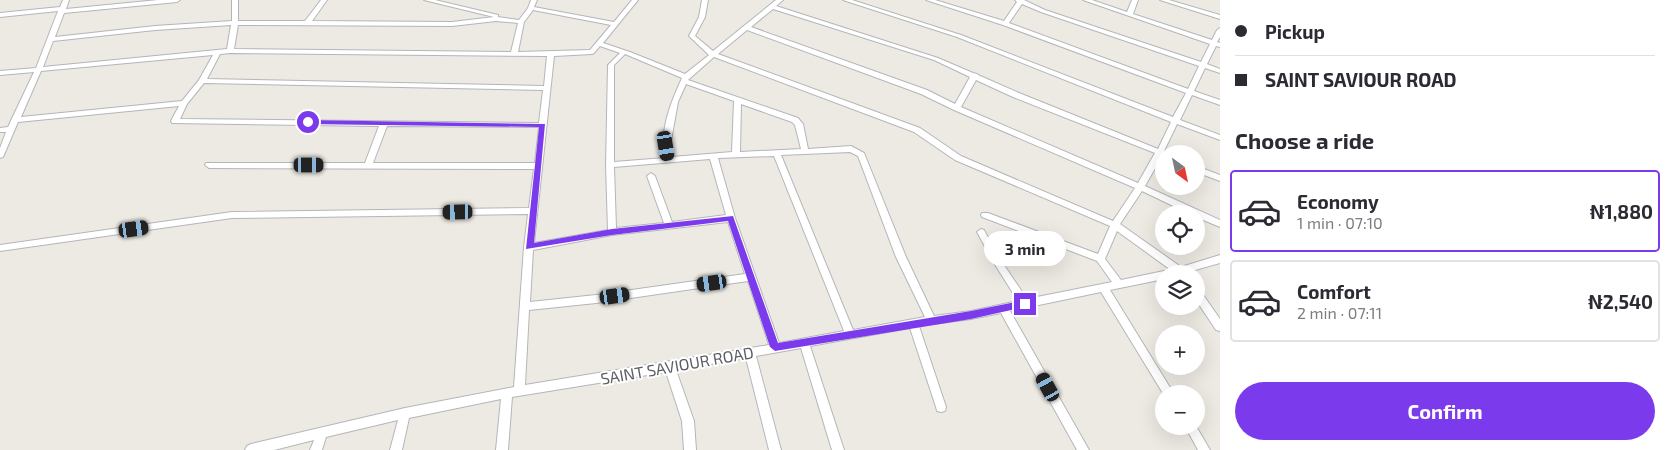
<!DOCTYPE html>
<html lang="en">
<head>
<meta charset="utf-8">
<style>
  :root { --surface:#fff; --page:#f2f2f3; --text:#2b2b33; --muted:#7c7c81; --line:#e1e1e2; --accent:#7c3aed }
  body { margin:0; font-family:"Exo 2",sans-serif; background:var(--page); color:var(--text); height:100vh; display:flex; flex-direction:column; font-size:19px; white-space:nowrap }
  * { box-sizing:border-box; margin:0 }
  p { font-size:16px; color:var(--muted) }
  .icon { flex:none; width:28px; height:28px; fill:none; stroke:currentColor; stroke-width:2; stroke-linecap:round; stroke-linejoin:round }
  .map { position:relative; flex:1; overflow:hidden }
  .details { display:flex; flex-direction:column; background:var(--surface); width:450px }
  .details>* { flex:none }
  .banner { display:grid; align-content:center; height:110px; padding:0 15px; background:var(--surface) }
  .needle { width:32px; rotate:147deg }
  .controls { position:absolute; left:1155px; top:145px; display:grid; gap:10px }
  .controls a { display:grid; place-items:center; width:50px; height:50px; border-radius:50%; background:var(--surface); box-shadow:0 5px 20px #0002; font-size:25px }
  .end { position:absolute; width:22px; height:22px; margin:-11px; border:6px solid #7c3aed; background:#fff; box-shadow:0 0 0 2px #fff }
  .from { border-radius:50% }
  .bubble { position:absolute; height:35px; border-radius:18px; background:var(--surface); box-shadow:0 5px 20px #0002; font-size:16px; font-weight:700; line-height:35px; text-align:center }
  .car { position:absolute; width:15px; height:30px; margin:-15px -8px; border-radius:6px; box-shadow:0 0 4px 1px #0007; background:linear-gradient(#222 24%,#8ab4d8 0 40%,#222 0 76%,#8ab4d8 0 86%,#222 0) }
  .banner b { display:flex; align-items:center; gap:18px; height:48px; font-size:19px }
  .banner b+b { border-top:1px solid var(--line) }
  .banner i { width:12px; height:12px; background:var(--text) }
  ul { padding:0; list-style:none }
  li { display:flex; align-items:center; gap:15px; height:82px; margin:0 10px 8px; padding:0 5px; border:2px solid var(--line); border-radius:5px }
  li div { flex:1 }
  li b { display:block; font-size:19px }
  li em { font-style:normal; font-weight:700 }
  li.selected { border-color:var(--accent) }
  li>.icon { width:45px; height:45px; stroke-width:1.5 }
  h2 { padding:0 15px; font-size:22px; line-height:60px }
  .cta { display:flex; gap:10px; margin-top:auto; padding:10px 15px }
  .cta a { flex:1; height:58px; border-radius:30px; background:var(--accent); color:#fff; font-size:20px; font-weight:700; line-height:58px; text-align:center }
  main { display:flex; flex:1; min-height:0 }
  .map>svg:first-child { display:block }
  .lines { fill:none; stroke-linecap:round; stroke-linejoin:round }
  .minor-casing { stroke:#b3b6b9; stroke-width:2 }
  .minor { fill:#fff; fill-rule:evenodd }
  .route { fill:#7c3aed }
  .labels { text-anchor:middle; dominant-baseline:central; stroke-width:4; stroke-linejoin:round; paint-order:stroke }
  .street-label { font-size:16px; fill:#5b5f63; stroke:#fff }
</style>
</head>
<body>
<main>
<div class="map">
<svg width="1220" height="450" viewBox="0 0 1220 450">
  <rect width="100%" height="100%" fill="#edeae3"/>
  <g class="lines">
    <g class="minor-casing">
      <g id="minor">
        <path d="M63,0H69L66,9L158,0H180L177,2L64,13L55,37L155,26L232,21V0H238V21H305L321,0H327L312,21L452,22L494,17L424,0H435L498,15V17L519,20L528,8L531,0H537L534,7L614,22L632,0H638L603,43L630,52L685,74L709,55L689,36L699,17L702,0H708L705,17L695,36L713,51L776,0H783L776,6L938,58L973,73L977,74L978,75L1019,93L1158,149L1171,122L957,37L843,0H852L961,35L1173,117L1186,93L1003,25L926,0H935L1004,21L1017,2L1015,0H1024L1045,10L1201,62L1210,44L1083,0H1092L1127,12L1132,0H1138L1133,14L1212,40L1217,30L1220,28V37L1217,42L1220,43V47L1216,46L1207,64L1220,69V73L1205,68L1194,91L1220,100V105L1192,95L1180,120L1220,135V140L1177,124L1164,151L1168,154H1164V157L1162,156L1145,186L1220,220V227L1196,217V214H1190L1142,191L1120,224L1181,267L1220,255V263L1188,272L1189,274H1164V279L1110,290L1174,394H1164V395L1101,292L1010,311L1089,450H1077L1001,313L971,319L919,326L946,407L945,411L941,412L937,411L936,407L910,328L810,346L844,450H832L801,348L756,356L781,450H769L746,358L676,370L694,421L696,450H684L682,421L666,372L512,397L508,450H496L501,399L409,418L402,450H390L398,420L326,437L322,450H310L314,440L274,450H245L247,446L251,444L405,408L514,387L524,247L528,214L232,218L0,251V245L232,212L529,208L534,169L209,168L205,165L206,163H365L379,126L172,123L171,121L179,106L18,122L3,157L0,158V148L6,132H0V128L8,127L34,72L0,75V71L36,68L58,11L0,17V13L60,7ZM1022,4L1041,12L1199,66L1188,89L1009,23ZM773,9L934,60L970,77L955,104L927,90L751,27ZM533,10L611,25L590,50L518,52L524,22ZM496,21L518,23L511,52L234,49L238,25L452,26ZM231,25L227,49L43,67L53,41L155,30ZM747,30L921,94L954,110L1135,188L1113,221L961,156L920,128L718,54ZM600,46L620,53L608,65L606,165L608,230L534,243L554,56L592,54L594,53ZM230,53L547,56L544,86L207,79L220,54ZM625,54L682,78C671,102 659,131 665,158L614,162V65ZM213,55L199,80L182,101L21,117L41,71ZM714,57L914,132L955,160L1110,226L1098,254L988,213H982L981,215L982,217L1097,261L1112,282L1027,299L1000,259L984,230L981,229L977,232L994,263L1018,301L971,311L934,316L906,257L864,153L851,146L808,149L803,124L798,118L688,80ZM976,80L1013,97L1155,153L1138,183L961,107ZM204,83L543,90L539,123L180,119L187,104ZM686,84L734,101L732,152L672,157L670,146L678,102ZM741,104L792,122L795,125L801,149L740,152ZM387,126L539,127L535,163H373ZM850,152L858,156L896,257L925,317L853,330L781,155ZM774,156L844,331L779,343L735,218L718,158ZM710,159L726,215L672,222L655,176L651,173L647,176L664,223L616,228L614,167ZM728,222L745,274L596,295L530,302L533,250L612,235ZM1117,231L1171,270L1166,272L1164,271L1121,280L1105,259ZM748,281L769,345L525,385L529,310L596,303Z"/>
        <polygon points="1160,0 1169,0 1220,15 1220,19"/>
        <polygon points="1196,166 1220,175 1220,181 1196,172"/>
        <polygon points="1196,288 1199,289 1220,319 1220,331 1216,330 1196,300"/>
        <polygon points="1185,426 1196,426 1210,450 1198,450"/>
      </g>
    </g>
    <use href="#minor" class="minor"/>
  </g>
  <polygon class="route" points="308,120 545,124 534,243 612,229 733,216 778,343 971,311 1025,300 1030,304 1025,307 971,319 775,351 770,347 728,221 612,235 526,249 539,127 305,124 305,121"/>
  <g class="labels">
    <g class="street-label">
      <text transform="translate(677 365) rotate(-10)">SAINT SAVIOUR ROAD</text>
    </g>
  </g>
</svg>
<div class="controls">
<a><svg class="needle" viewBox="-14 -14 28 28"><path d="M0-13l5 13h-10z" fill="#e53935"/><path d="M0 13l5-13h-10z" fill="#7c7c81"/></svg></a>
<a><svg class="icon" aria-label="locate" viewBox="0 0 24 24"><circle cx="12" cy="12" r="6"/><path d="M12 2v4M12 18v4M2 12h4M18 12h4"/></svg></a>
<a><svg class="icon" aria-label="layers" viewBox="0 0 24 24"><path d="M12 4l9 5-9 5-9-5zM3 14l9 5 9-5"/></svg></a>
<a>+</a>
<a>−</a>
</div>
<i class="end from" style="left:308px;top:122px"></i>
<i class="end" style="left:1025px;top:304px"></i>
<div class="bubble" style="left:984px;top:231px;width:82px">3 min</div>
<i class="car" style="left:666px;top:146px;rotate:171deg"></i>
<i class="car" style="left:309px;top:165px;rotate:90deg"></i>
<i class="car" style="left:458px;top:212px;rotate:269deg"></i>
<i class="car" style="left:134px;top:229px;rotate:82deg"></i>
<i class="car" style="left:712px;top:283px;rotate:262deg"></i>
<i class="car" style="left:615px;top:296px;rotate:82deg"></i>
<i class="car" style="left:1048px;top:387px;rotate:331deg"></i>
</div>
<section class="details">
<div class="banner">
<b><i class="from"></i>Pickup</b>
<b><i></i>SAINT SAVIOUR ROAD</b>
</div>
<h2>Choose a ride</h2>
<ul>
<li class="selected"><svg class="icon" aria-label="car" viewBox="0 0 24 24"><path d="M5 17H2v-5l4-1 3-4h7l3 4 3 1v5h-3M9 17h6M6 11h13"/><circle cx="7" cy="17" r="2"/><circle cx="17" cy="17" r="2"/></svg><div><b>Economy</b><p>1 min · 07:10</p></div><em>₦1,880</em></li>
<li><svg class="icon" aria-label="car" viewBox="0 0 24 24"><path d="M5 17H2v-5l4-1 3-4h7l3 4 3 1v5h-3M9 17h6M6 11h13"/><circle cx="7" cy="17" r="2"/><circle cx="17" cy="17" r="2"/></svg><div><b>Comfort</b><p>2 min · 07:11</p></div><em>₦2,540</em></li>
</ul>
<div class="cta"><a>Confirm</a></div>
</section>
</main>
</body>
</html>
